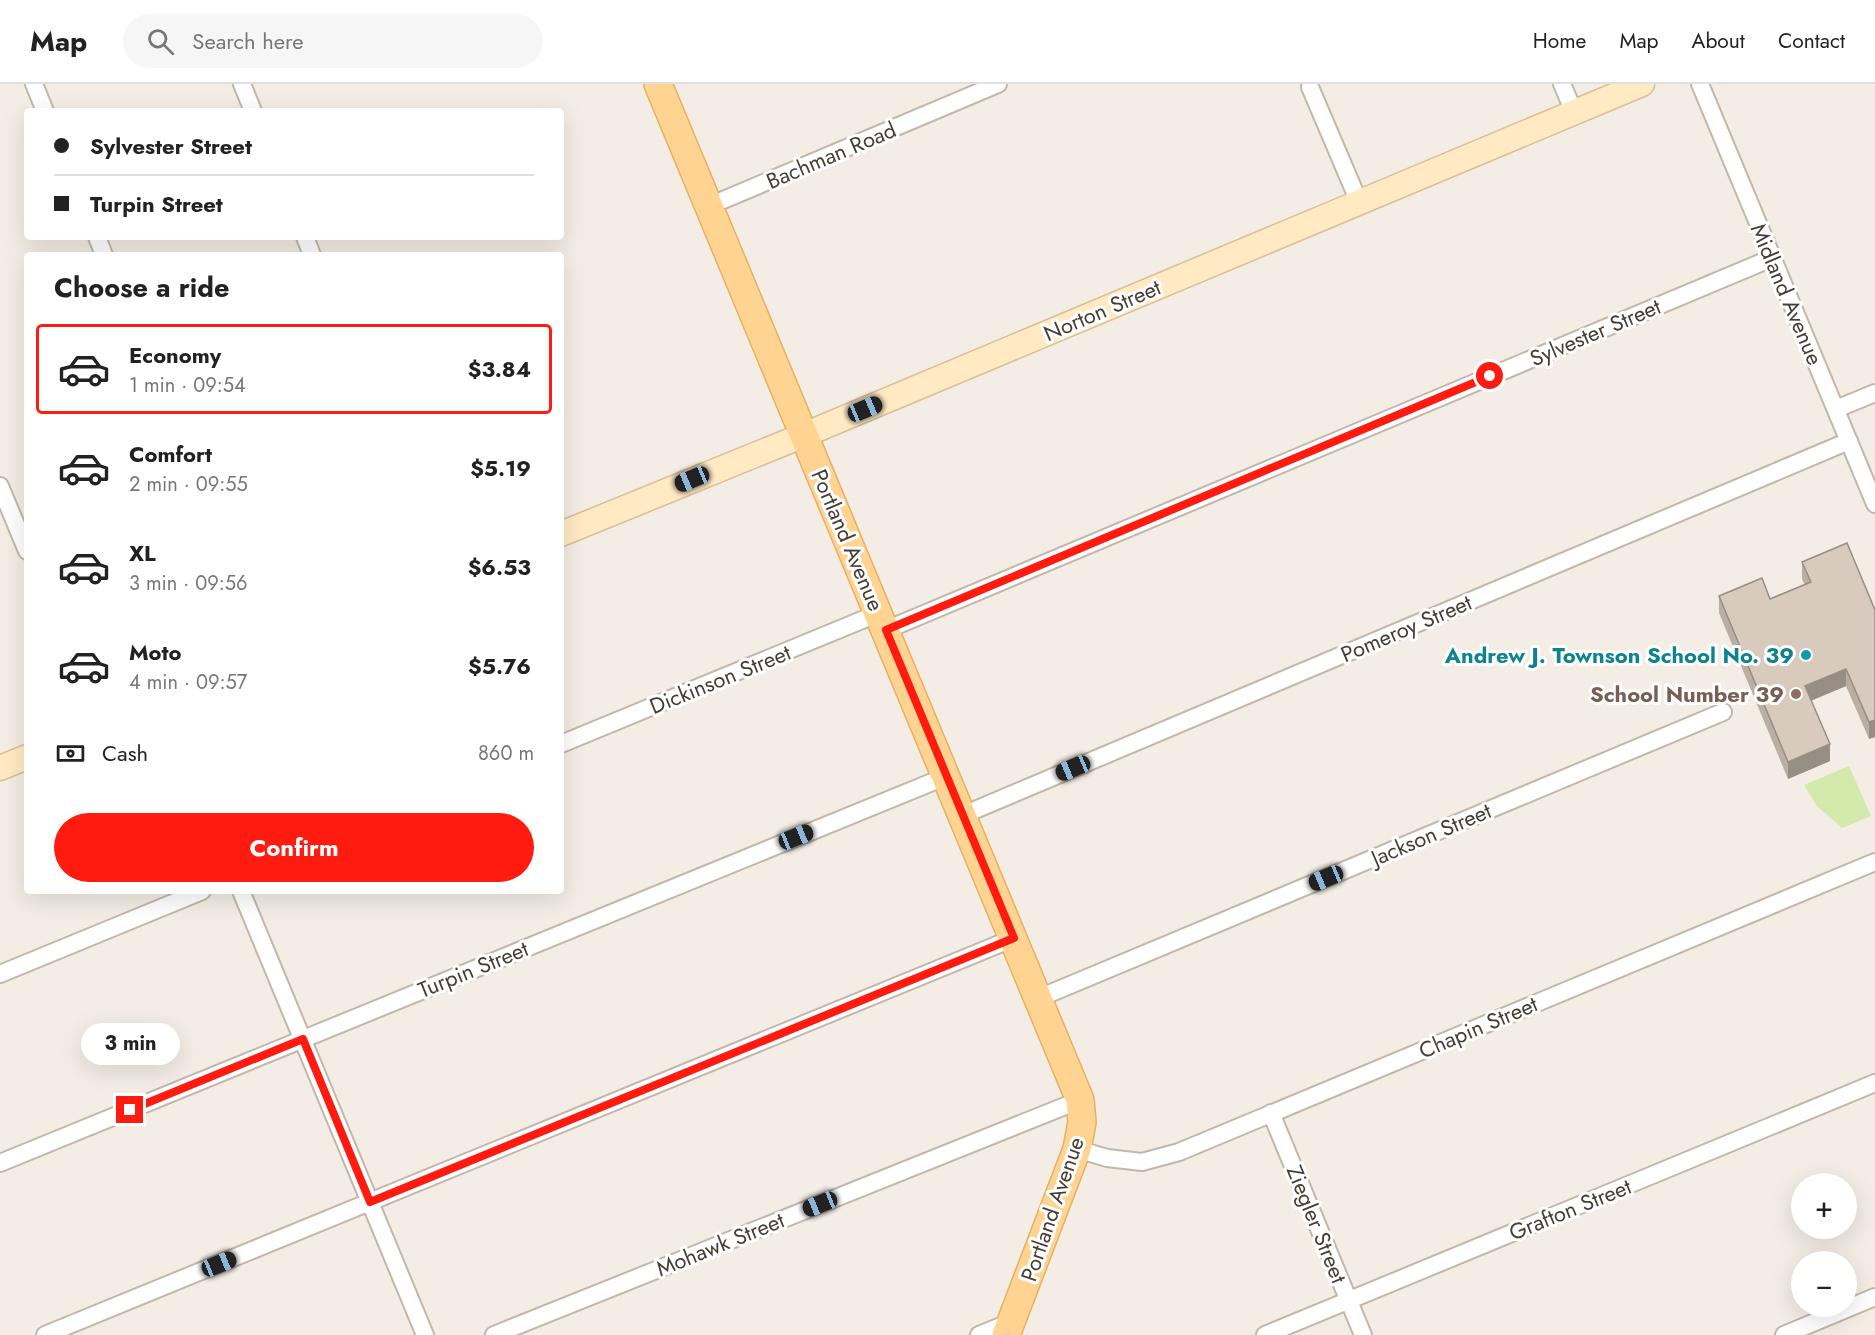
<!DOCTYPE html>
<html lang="en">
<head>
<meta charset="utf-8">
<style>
  :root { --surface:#fff; --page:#f6f6f6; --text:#222; --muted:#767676; --line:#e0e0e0; --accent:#ff1b10 }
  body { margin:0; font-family:Jost,sans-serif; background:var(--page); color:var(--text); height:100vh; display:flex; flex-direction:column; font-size:22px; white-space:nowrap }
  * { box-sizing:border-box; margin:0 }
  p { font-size:20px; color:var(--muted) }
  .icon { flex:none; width:33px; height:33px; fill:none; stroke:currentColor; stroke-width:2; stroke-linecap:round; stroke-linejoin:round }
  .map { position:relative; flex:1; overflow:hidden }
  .details { position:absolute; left:24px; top:168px; width:540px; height:642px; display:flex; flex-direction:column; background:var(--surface); border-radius:6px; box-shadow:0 6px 24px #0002 }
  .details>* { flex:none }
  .top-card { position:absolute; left:24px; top:24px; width:540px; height:132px; border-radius:6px; box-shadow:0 6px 24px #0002; display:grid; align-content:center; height:132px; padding:0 30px; background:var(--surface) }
  .buttons { position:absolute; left:1791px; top:1089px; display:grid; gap:12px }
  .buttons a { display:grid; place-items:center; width:66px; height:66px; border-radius:50%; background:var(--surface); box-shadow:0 6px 24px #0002; font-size:30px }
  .end { position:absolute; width:27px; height:27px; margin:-14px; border:8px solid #ff1b10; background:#fff; box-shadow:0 0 0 3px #fff }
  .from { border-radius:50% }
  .bubble { position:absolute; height:42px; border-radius:21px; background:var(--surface); box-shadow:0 6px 24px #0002; font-size:20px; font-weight:700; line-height:42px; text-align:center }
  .car { position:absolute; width:18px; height:36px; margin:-18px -9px; border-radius:8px; box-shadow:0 0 4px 2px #0007; background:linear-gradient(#222 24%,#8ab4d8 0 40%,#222 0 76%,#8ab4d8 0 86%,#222 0) }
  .top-card b { display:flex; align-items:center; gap:21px; height:57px; font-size:22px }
  .top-card b+b { border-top:2px solid var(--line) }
  .top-card i { width:15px; height:15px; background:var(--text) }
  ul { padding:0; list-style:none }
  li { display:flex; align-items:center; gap:18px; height:90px; margin:0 12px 9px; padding:0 18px; border:3px solid transparent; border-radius:6px }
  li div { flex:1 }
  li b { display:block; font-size:22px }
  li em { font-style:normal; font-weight:700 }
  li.selected { border-color:var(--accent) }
  li>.icon { width:54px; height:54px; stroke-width:1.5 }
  h2 { padding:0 30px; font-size:27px; line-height:72px }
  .pay { display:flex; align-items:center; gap:15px; height:66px; padding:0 30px; font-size:22px }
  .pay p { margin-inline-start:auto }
  .cta { display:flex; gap:12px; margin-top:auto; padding:12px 30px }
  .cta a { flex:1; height:69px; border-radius:36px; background:var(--accent); color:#fff; font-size:24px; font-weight:700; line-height:69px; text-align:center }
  header { display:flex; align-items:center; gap:36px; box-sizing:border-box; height:84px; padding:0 30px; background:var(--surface); border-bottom:2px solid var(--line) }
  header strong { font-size:28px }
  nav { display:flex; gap:33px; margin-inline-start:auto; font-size:21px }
  .search { width:420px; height:54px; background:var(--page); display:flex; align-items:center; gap:15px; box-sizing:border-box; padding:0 21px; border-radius:33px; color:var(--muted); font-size:22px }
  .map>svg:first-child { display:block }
  .green { fill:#d4e9ac }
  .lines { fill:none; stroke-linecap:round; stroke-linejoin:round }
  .street-casing { stroke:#c2b7aa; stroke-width:20 }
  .secondary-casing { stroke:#d8bf95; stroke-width:27 }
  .primary-casing { stroke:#e7b05f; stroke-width:30 }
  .street { stroke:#fff; stroke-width:16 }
  .secondary { stroke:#ffeac3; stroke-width:24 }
  .primary { stroke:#ffd492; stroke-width:27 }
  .wall { fill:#baafa3 }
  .shaded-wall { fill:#978e84 }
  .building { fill:#d8cbbd; stroke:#978e84; stroke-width:1.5 }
  .route { stroke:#ff1b10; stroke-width:8 }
  .culture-dot { fill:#0f9aa8; stroke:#fff; stroke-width:2 }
  .education-dot { fill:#8d6e63; stroke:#fff; stroke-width:2 }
  .labels { text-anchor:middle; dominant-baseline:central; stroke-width:6; stroke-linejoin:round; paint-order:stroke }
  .street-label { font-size:22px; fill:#463d34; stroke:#fff }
  .culture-label { font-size:22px; font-weight:bold; fill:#0d838f; stroke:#fff; text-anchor:end }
  .education-label { font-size:22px; font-weight:bold; fill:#785e54; stroke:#fff; text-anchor:end }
</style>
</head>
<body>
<header>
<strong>Map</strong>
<div class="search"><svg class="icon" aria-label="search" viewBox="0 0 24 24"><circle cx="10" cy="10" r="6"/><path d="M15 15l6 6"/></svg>Search here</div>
<nav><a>Home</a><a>Map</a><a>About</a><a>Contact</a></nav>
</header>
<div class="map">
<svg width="1875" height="1251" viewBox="0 0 1875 1251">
  <rect width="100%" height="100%" fill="#f3ede5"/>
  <polygon class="green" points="1849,682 1871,732 1842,744 1817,722 1804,701"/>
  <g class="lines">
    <g class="street-casing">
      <g id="street">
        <polyline points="34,0 45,27"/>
        <polyline points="242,0 253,27"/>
        <polyline points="1562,0 1574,28"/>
        <polyline points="1700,0 1875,420"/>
        <polyline points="1310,3 1359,118"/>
        <polyline points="709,122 998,0"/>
        <polyline points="97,153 104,171"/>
        <polyline points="305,153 312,171"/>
        <polyline points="1836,325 1875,309"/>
        <polyline points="0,402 27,467"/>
        <polyline points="886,546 1772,174"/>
        <polyline points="561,660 879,529"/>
        <polyline points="963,731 1849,357"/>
        <polyline points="241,807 425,1251"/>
        <polyline points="0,890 202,807"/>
        <polyline points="1039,914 1723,628"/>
        <polyline points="1271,1029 1363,1251"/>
        <polyline points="1077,1065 1107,1074 1142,1078 1179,1068 1875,778"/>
        <polyline points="0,1079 947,692"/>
        <polyline points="45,1251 1014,854"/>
        <polyline points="494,1251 1080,1016"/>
        <polyline points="979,1251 1011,1238"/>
        <polyline points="1265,1251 1875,999"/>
        <polyline points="1784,1251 1875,1213"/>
      </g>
    </g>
    <g class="secondary-casing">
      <g id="secondary">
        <polyline points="561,450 804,351 1642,0"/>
        <polyline points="0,684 27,673"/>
      </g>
    </g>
    <g class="primary-casing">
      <polyline id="primary" points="658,0 1080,1016 1082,1038 1077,1065 1006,1251"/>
    </g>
    <use href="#street" class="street"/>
    <use href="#secondary" class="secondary"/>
    <use href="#primary" class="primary"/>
  </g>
  <polygon class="wall" points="1802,478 1875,526 1875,653 1869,655 1846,602 1811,617 1830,677 1788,695 1719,529 1719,512 1770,515 1805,501 1802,495"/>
  <g class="shaded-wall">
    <polygon points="1846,585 1846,602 1805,619 1805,602"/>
    <polygon points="1875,636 1875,653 1869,655 1869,638"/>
    <polygon points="1830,660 1830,677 1788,695 1788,678"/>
  </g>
  <polygon class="building" points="1847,459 1875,526 1875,636 1869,638 1846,585 1805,602 1830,660 1788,678 1719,512 1762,494 1770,515 1811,498 1802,478"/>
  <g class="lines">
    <polyline class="route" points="130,1026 303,955 370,1118 1014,854 886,546 1490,292"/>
  </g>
  <circle class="culture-dot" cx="1806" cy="571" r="6"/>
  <circle class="education-dot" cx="1796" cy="610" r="6"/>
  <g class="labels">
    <g class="street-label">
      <text transform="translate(831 71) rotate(-23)">Bachman Road</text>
      <text transform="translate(1787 210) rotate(67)">Midland Avenue</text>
      <text transform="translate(1102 226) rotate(-23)">Norton Street</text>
      <text transform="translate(1595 248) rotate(-23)">Sylvester Street</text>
      <text transform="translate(848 456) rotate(67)">Portland Avenue</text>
      <text transform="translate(1406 544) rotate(-23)">Pomeroy Street</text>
      <text transform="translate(720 595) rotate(-22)">Dickinson Street</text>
      <text transform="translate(1431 750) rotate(-23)">Jackson Street</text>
      <text transform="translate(473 885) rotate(-22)">Turpin Street</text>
      <text transform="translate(1478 943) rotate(-23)">Chapin Street</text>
      <text transform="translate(1052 1125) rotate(-71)">Portland Avenue</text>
      <text transform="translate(1570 1125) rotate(-22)">Grafton Street</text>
      <text transform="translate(1317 1140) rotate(68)">Ziegler Street</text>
      <text transform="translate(720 1160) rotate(-22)">Mohawk Street</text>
    </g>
    <g class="culture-label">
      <text x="1794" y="571">Andrew J. Townson School No. 39</text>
    </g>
    <g class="education-label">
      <text x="1784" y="610">School Number 39</text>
    </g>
  </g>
</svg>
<div class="buttons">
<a>+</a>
<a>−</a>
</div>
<i class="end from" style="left:1490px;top:292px"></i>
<i class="end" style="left:130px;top:1026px"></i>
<div class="bubble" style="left:81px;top:939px;width:99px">3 min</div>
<i class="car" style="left:865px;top:325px;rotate:67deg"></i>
<i class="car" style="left:692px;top:395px;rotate:247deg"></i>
<i class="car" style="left:1073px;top:684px;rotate:247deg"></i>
<i class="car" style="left:796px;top:753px;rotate:68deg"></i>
<i class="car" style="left:1326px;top:794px;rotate:247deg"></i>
<i class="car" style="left:820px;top:1120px;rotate:248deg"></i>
<i class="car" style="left:219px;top:1180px;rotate:68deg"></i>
<div class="top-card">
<b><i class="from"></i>Sylvester Street</b>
<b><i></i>Turpin Street</b>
</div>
<section class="details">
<h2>Choose a ride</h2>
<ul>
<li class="selected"><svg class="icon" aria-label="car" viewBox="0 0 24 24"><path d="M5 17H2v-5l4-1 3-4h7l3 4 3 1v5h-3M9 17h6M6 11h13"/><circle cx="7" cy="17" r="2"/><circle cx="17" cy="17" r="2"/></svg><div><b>Economy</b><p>1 min · 09:54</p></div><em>$3.84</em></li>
<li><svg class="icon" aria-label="car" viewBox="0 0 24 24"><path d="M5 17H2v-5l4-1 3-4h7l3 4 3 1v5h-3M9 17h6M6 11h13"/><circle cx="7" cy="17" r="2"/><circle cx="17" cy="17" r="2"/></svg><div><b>Comfort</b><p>2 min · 09:55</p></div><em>$5.19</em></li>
<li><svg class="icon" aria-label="car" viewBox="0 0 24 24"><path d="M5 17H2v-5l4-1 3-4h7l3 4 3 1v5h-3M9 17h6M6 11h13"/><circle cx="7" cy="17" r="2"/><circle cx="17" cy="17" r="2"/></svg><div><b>XL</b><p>3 min · 09:56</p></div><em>$6.53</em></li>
<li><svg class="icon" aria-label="car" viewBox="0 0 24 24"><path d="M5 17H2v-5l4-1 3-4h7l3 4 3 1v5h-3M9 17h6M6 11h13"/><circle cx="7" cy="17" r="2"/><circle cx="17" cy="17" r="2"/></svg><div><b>Moto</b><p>4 min · 09:57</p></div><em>$5.76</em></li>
</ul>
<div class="pay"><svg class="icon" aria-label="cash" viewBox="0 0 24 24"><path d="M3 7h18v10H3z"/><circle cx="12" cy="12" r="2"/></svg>Cash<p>860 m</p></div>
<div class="cta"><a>Confirm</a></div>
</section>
</div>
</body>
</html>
